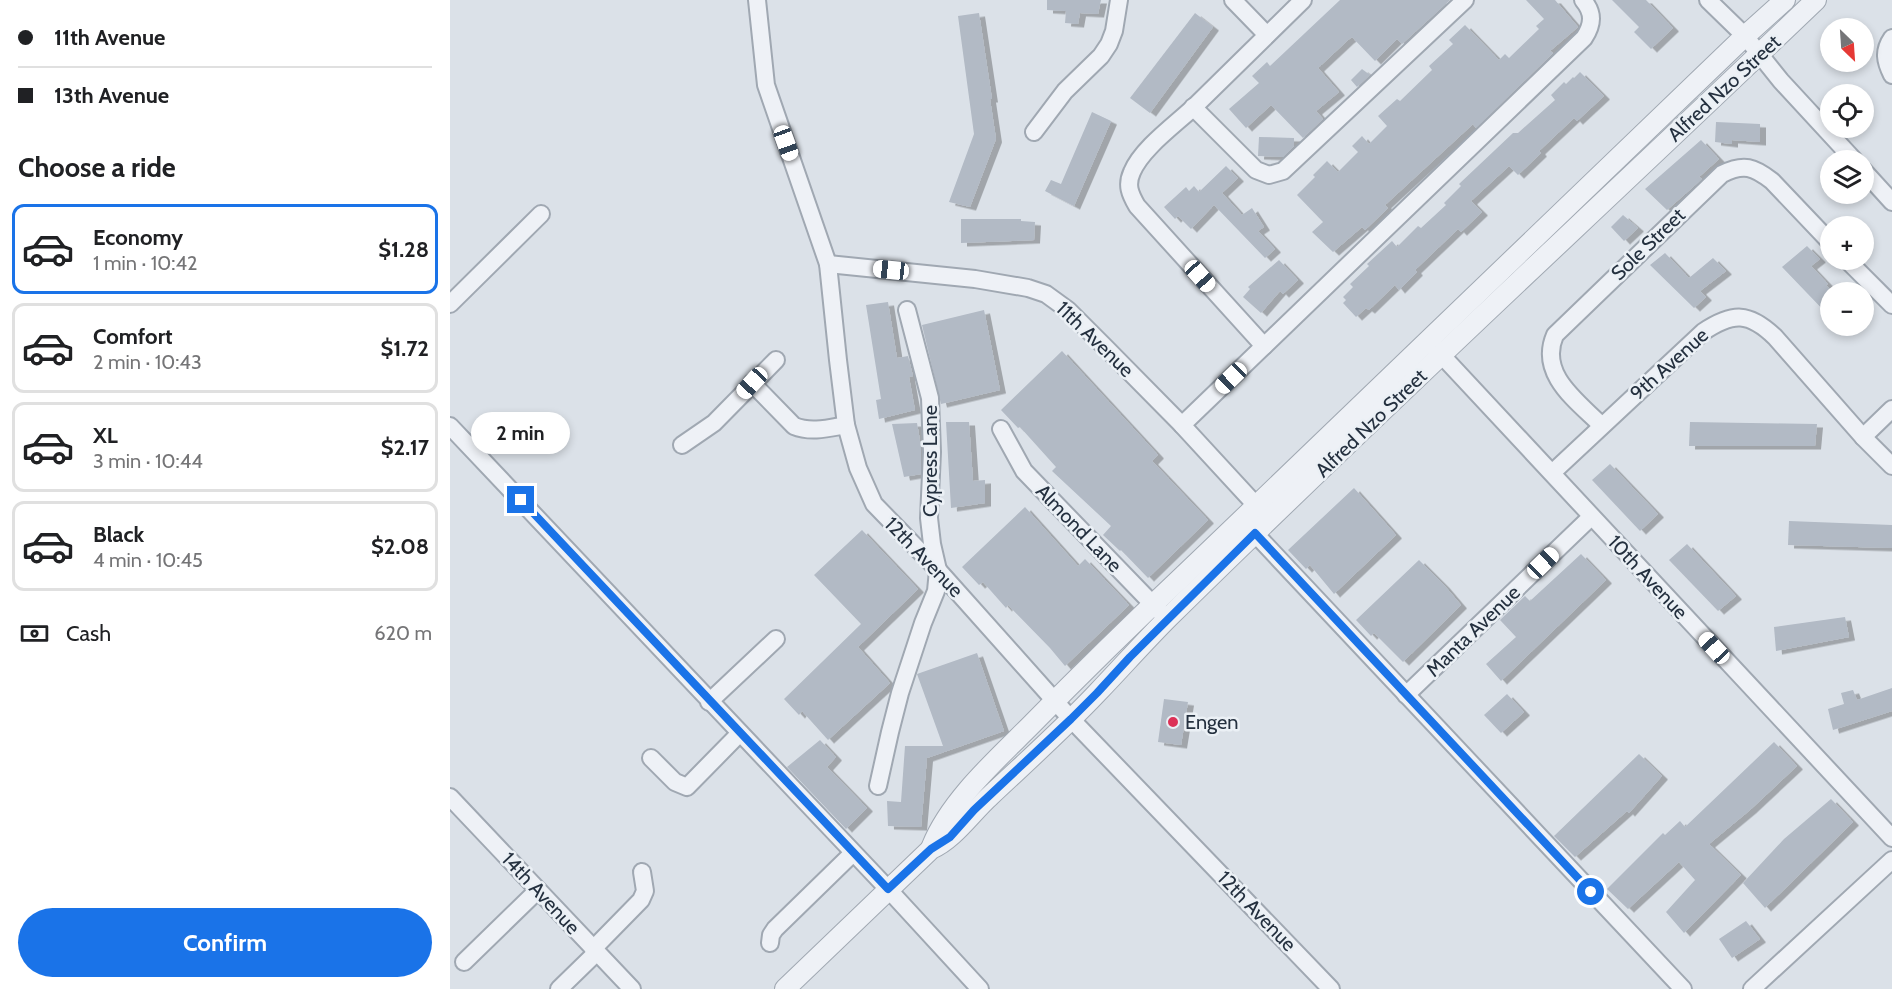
<!DOCTYPE html>
<html lang="en">
<head>
<meta charset="utf-8">
<style>
  :root { --surface:#fff; --page:#f6f6f6; --text:#202124; --muted:#757577; --line:#e0e0e0; --accent:#1a73e8 }
  body { margin:0; font-family:Cabin,sans-serif; background:var(--page); color:var(--text); height:100vh; display:flex; flex-direction:column; font-size:22px; white-space:nowrap }
  * { box-sizing:border-box; margin:0 }
  p { font-size:20px; color:var(--muted) }
  .icon { flex:none; width:33px; height:33px; fill:none; stroke:currentColor; stroke-width:2; stroke-linecap:round; stroke-linejoin:round }
  .map { position:relative; flex:1; overflow:hidden }
  .details { display:flex; flex-direction:column; background:var(--surface); width:450px }
  .details>* { flex:none }
  .top-card { display:grid; align-content:center; height:132px; padding:0 18px; background:var(--surface) }
  .needle { width:39px; rotate:155deg }
  .fabs { position:absolute; left:1370px; top:18px; display:grid; gap:12px }
  .fabs a { display:grid; place-items:center; width:54px; height:54px; border-radius:50%; background:var(--surface); box-shadow:0 3px 9px #0003; font-size:30px }
  .end { position:absolute; width:27px; height:27px; margin:-14px; border:8px solid #1a73e8; background:#fff; box-shadow:0 0 0 3px #fff }
  .from { border-radius:50% }
  .bubble { position:absolute; height:42px; border-radius:21px; background:var(--surface); box-shadow:0 3px 9px #0003; font-size:20px; font-weight:700; line-height:42px; text-align:center }
  .car { position:absolute; width:18px; height:36px; margin:-18px -9px; border-radius:8px; box-shadow:0 0 4px 2px #0007; background:linear-gradient(#fff 24%,#345 0 40%,#fff 0 76%,#345 0 86%,#fff 0) }
  .top-card b { display:flex; align-items:center; gap:21px; height:57px; font-size:22px }
  .top-card b+b { border-top:2px solid var(--line) }
  .top-card i { width:15px; height:15px; background:var(--text) }
  ul { padding:0; list-style:none }
  li { display:flex; align-items:center; gap:18px; height:90px; margin:0 12px 9px; padding:0 6px; border:3px solid var(--line); border-radius:12px }
  li div { flex:1 }
  li b { display:block; font-size:22px }
  li em { font-style:normal; font-weight:700 }
  li.selected { border-color:var(--accent) }
  li>.icon { width:54px; height:54px; stroke-width:1.5 }
  h2 { padding:0 18px; font-size:27px; line-height:72px }
  .pay { display:flex; align-items:center; gap:15px; height:66px; padding:0 18px; font-size:22px }
  .pay p { margin-inline-start:auto }
  .button { display:flex; gap:12px; margin-top:auto; padding:12px 18px }
  .button a { flex:1; height:69px; border-radius:36px; background:var(--accent); color:#fff; font-size:24px; font-weight:700; line-height:69px; text-align:center }
  main { display:flex; flex:1; min-height:0 }
  .map>svg:first-child { display:block }
  .building { fill:#b2bac5; filter:url(#shadow) }
  .lines { fill:none; stroke-linecap:round; stroke-linejoin:round }
  .minor-casing { stroke:#a0a8b2; stroke-width:20 }
  .tertiary-casing { stroke:#a0a8b2; stroke-width:22 }
  .minor { stroke:#eef1f6; stroke-width:16 }
  .tertiary { stroke:#eef1f6; stroke-width:20 }
  .route { stroke:#1a73e8; stroke-width:8 }
  .poi-dot { fill:#dc3157; stroke:#ebf0f5; stroke-width:2 }
  .labels { text-anchor:middle; dominant-baseline:central; stroke-width:5; stroke-linejoin:round; paint-order:stroke }
  .street-label { font-size:20px; fill:#24303f; stroke:#ebf0f5 }
  .poi-label { font-size:20px; fill:#24303f; stroke:#ebf0f5; text-anchor:start }
</style>
</head>
<body>
<main>
<section class="details">
<div class="top-card">
<b><i class="from"></i>11th Avenue</b>
<b><i></i>13th Avenue</b>
</div>
<h2>Choose a ride</h2>
<ul>
<li class="selected"><svg class="icon" aria-label="car" viewBox="0 0 24 24"><path d="M5 17H2v-5l4-1 3-4h7l3 4 3 1v5h-3M9 17h6M6 11h13"/><circle cx="7" cy="17" r="2"/><circle cx="17" cy="17" r="2"/></svg><div><b>Economy</b><p>1 min · 10:42</p></div><em>$1.28</em></li>
<li><svg class="icon" aria-label="car" viewBox="0 0 24 24"><path d="M5 17H2v-5l4-1 3-4h7l3 4 3 1v5h-3M9 17h6M6 11h13"/><circle cx="7" cy="17" r="2"/><circle cx="17" cy="17" r="2"/></svg><div><b>Comfort</b><p>2 min · 10:43</p></div><em>$1.72</em></li>
<li><svg class="icon" aria-label="car" viewBox="0 0 24 24"><path d="M5 17H2v-5l4-1 3-4h7l3 4 3 1v5h-3M9 17h6M6 11h13"/><circle cx="7" cy="17" r="2"/><circle cx="17" cy="17" r="2"/></svg><div><b>XL</b><p>3 min · 10:44</p></div><em>$2.17</em></li>
<li><svg class="icon" aria-label="car" viewBox="0 0 24 24"><path d="M5 17H2v-5l4-1 3-4h7l3 4 3 1v5h-3M9 17h6M6 11h13"/><circle cx="7" cy="17" r="2"/><circle cx="17" cy="17" r="2"/></svg><div><b>Black</b><p>4 min · 10:45</p></div><em>$2.08</em></li>
</ul>
<div class="pay"><svg class="icon" aria-label="cash" viewBox="0 0 24 24"><path d="M3 7h18v10H3z"/><circle cx="12" cy="12" r="2"/></svg>Cash<p>620 m</p></div>
<div class="button"><a>Confirm</a></div>
</section>
<div class="map">
<svg width="1442" height="989" viewBox="0 0 1442 989">
  <defs>
    <filter id="shadow"><feDropShadow dx="6" dy="3.5" stdDeviation="0" flood-color="#0004"/></filter>
  </defs>
  <rect width="100%" height="100%" fill="#dbe1e8"/>
  <g class="building">
    <polygon points="597,0 651,0 648,14 630,13 628,24 615,23 616,11 597,10"/>
    <polygon points="890,0 1000,0 952,44 947,39 925,61 902,37 898,40 868,68 889,92 866,111 873,119 853,138 821,105 796,128 779,109 809,83 802,76 817,62 820,66"/>
    <polygon points="1076,0 1105,0 1128,27 1100,51 1103,53 1026,128 1023,124 935,205 938,208 915,230 912,227 883,252 862,232 873,222 847,195 865,177 863,175 877,161 888,172 908,152 902,146 912,136 919,144 937,126 928,116 947,99 950,101 982,70 979,66 1003,44 999,40 1015,25 1049,60 1055,54 1059,58 1089,29 1086,26 1094,19"/>
    <polygon points="1162,0 1196,0 1223,28 1201,49 1184,32 1189,27"/>
    <polygon points="529,13 542,99 540,99 546,139 520,207 499,202 524,134 508,16"/>
    <polygon points="745,13 763,27 700,113 680,98"/>
    <polygon points="912,69 920,75 907,87 901,80"/>
    <polygon points="1130,72 1154,96 1127,121 1124,118 1089,151 1091,153 1068,175 1059,166 1021,201 1032,212 1011,232 1008,229 965,270 967,272 949,290 945,285 919,310 916,308 906,317 893,303 896,300 893,297 903,287 900,284 919,266 917,264 942,241 947,247 968,226 971,228 996,205 994,203 1011,186 1009,184 1063,133 1068,133 1105,100 1101,95 1114,82 1116,84 1123,77 1124,78"/>
    <polygon points="642,112 661,121 624,206 595,191 601,180 611,184"/>
    <polygon points="1266,122 1310,124 1310,142 1282,140 1282,144 1265,142"/>
    <polygon points="809,137 844,138 844,146 833,157 808,156"/>
    <polygon points="1251,140 1269,159 1249,177 1252,179 1217,210 1195,189"/>
    <polygon points="776,166 788,178 772,193 792,215 802,208 814,227 808,231 825,249 815,258 764,205 741,229 728,216 725,219 714,207 736,187 739,191 744,186 749,192"/>
    <polygon points="1173,215 1188,228 1174,241 1161,227"/>
    <polygon points="511,219 571,219 571,221 585,222 584,240 511,243"/>
    <polygon points="1357,246 1370,259 1361,266 1378,284 1376,285 1383,292 1380,292 1380,317 1332,267"/>
    <polygon points="1215,253 1239,278 1263,258 1276,271 1250,291 1256,297 1244,308 1200,265"/>
    <polygon points="829,260 848,280 833,294 830,291 811,313 793,297 800,289 798,287"/>
    <polygon points="438,302 447,358 458,356 463,376 459,377 465,410 429,419 426,400 431,399 416,305"/>
    <polygon points="534,310 550,390 491,404 472,325"/>
    <polygon points="612,351 708,455 702,461 758,520 698,578 671,550 670,551 653,535 661,526 602,471 606,467 570,427 568,428 551,410"/>
    <polygon points="496,422 519,422 523,481 535,480 535,503 501,508"/>
    <polygon points="1240,422 1367,424 1365,446 1239,446"/>
    <polygon points="467,423 471,447 471,474 454,477 442,424"/>
    <polygon points="1160,464 1208,514 1190,531 1142,480"/>
    <polygon points="904,488 946,535 884,594 860,565 856,569 838,550"/>
    <polygon points="575,507 628,566 635,559 679,605 615,666 600,648 558,605 556,608 533,582 529,585 512,567"/>
    <polygon points="1339,521 1442,525 1442,548 1338,545"/>
    <polygon points="412,530 468,589 408,647 440,683 378,740 352,711 349,715 334,699 411,624 364,575"/>
    <polygon points="1237,544 1286,596 1268,611 1219,560"/>
    <polygon points="1131,554 1156,580 1051,681 1036,664 1066,637 1050,620 1075,596 1080,601"/>
    <polygon points="969,560 994,585 1011,605 953,662 924,633 921,636 906,620"/>
    <polygon points="1395,617 1399,637 1326,651 1324,627"/>
    <polygon points="527,653 554,731 477,758 471,827 438,826 437,801 451,802 455,746 493,746 467,674"/>
    <polygon points="1442,688 1442,711 1383,730 1378,709 1394,704 1391,693 1403,690 1407,700"/>
    <polygon points="1057,694 1074,712 1051,733 1034,715"/>
    <polygon points="714,699 738,702 731,745 708,742"/>
    <polygon points="370,740 386,757 377,767 417,808 396,829 337,767"/>
    <polygon points="1324,742 1347,766 1300,810 1259,844 1291,875 1234,933 1216,912 1245,880 1229,862 1178,909 1157,889 1213,833 1215,835 1230,821 1235,827"/>
    <polygon points="1189,754 1212,776 1179,813 1177,811 1125,857 1104,836"/>
    <polygon points="1381,799 1403,822 1315,908 1293,883 1334,839"/>
    <polygon points="1296,921 1310,939 1282,958 1269,939"/>
  </g>
  <g class="lines">
    <g class="minor-casing">
      <g id="minor">
        <polyline points="307,0 316,85 378,264 388,360 396,425 408,468 424,504 488,570 621,719 881,989"/>
        <polyline points="783,0 817,35"/>
        <polyline points="1258,0 1295,36 1331,81 1404,160"/>
        <path d="M1442,38C1433,51 1435,61 1442,75"/>
        <polyline points="743,107 806,170 819,175 833,171 1015,0"/>
        <polyline points="584,132 615,91 651,56 659,44 664,31 669,0"/>
        <polyline points="1413,170 1442,202"/>
        <polyline points="1397,260 1442,305"/>
        <polyline points="378,264 525,279 578,288 596,294 618,310 656,348 732,425 814,514"/>
        <polyline points="0,304 91,214"/>
        <path d="M814,346L687,206C680,194 676,185 682,172C692,148 726,124 745,106C781,71 817,35 853,0"/>
        <polyline points="984,347 1442,838"/>
        <path d="M302,383L344,426C361,433 379,428 396,425"/>
        <path d="M732,425L1134,38C1143,24 1144,13 1133,0"/>
        <path d="M1151,425C1127,401 1088,374 1105,335L1272,174C1294,163 1304,167 1322,181L1380,242"/>
        <polyline points="0,426 438,889 530,989"/>
        <polyline points="551,429 574,471 717,619"/>
        <polyline points="1413,437 1442,409"/>
        <polyline points="232,445 264,423 326,360"/>
        <path d="M1102,473L1253,332C1283,312 1299,312 1325,337L1413,437L1442,466"/>
        <polyline points="796,524 1233,989"/>
        <polyline points="956,695 1141,517"/>
        <polyline points="259,702 326,639"/>
        <polyline points="201,758 225,782 237,787 290,733"/>
        <polyline points="428,786 440,732 450,693 473,623 486,591 488,570 482,544 479,518 482,452 480,398 457,310"/>
        <polyline points="0,797 182,989"/>
        <polyline points="320,943 321,935 325,929 403,853"/>
        <polyline points="143,949 191,900 195,891 192,872"/>
        <polyline points="14,962 88,890"/>
        <polyline points="109,989 147,952"/>
        <polyline points="1302,989 1442,860"/>
      </g>
    </g>
    <g class="tertiary-casing">
      <g id="tertiary">
        <path d="M482,846C500,801 546,760 580,726C630,675 681,625 733,576C921,397 1108,217 1295,36L1335,0"/>
        <path d="M335,989L481,849C504,839 521,813 540,796C576,762 613,729 647,693C671,668 694,642 719,617C931,408 1151,206 1366,0"/>
      </g>
    </g>
    <use href="#minor" class="minor"/>
    <use href="#tertiary" class="tertiary"/>
  </g>
  <g class="lines">
    <polyline class="route" points="71,500 438,889 481,849 500,837 524,810 621,719 647,693 680,657 805,533 1141,892"/>
  </g>
  <circle class="poi-dot" cx="723" cy="722" r="6"/>
  <g class="labels">
    <g class="street-label">
      <text transform="translate(1274 88) rotate(-43)">Alfred Nzo Street</text>
      <text transform="translate(1198 244) rotate(-44)">Sole Street</text>
      <text transform="translate(645 339) rotate(44)">11th Avenue</text>
      <text transform="translate(1219 364) rotate(-42)">9th Avenue</text>
      <text transform="translate(921 423) rotate(-44)">Alfred Nzo Street</text>
      <text transform="translate(480 461) rotate(-90)">Cypress Lane</text>
      <text transform="translate(629 528) rotate(46)">Almond Lane</text>
      <text transform="translate(474 557) rotate(46)">12th Avenue</text>
      <text transform="translate(1198 577) rotate(47)">10th Avenue</text>
      <text transform="translate(1023 631) rotate(-44)">Manta Avenue</text>
      <text transform="translate(91 893) rotate(47)">14th Avenue</text>
      <text transform="translate(807 911) rotate(46)">12th Avenue</text>
    </g>
    <g class="poi-label">
      <text x="735" y="722">Engen</text>
    </g>
  </g>
</svg>
<div class="fabs">
<a><svg class="needle" viewBox="-14 -14 28 28"><path d="M0-13l5 13h-10z" fill="#e53935"/><path d="M0 13l5-13h-10z" fill="#757577"/></svg></a>
<a><svg class="icon" aria-label="locate" viewBox="0 0 24 24"><circle cx="12" cy="12" r="6"/><path d="M12 2v4M12 18v4M2 12h4M18 12h4"/></svg></a>
<a><svg class="icon" aria-label="layers" viewBox="0 0 24 24"><path d="M12 4l9 5-9 5-9-5zM3 14l9 5 9-5"/></svg></a>
<a>+</a>
<a>−</a>
</div>
<i class="end from" style="left:1141px;top:892px"></i>
<i class="end" style="left:71px;top:500px"></i>
<div class="bubble" style="left:21px;top:412px;width:99px">2 min</div>
<i class="car" style="left:336px;top:143px;rotate:160deg"></i>
<i class="car" style="left:441px;top:270px;rotate:276deg"></i>
<i class="car" style="left:750px;top:276px;rotate:138deg"></i>
<i class="car" style="left:781px;top:378px;rotate:226deg"></i>
<i class="car" style="left:302px;top:383px;rotate:223deg"></i>
<i class="car" style="left:1093px;top:563px;rotate:46deg"></i>
<i class="car" style="left:1264px;top:648px;rotate:317deg"></i>
</div>
</main>
</body>
</html>
